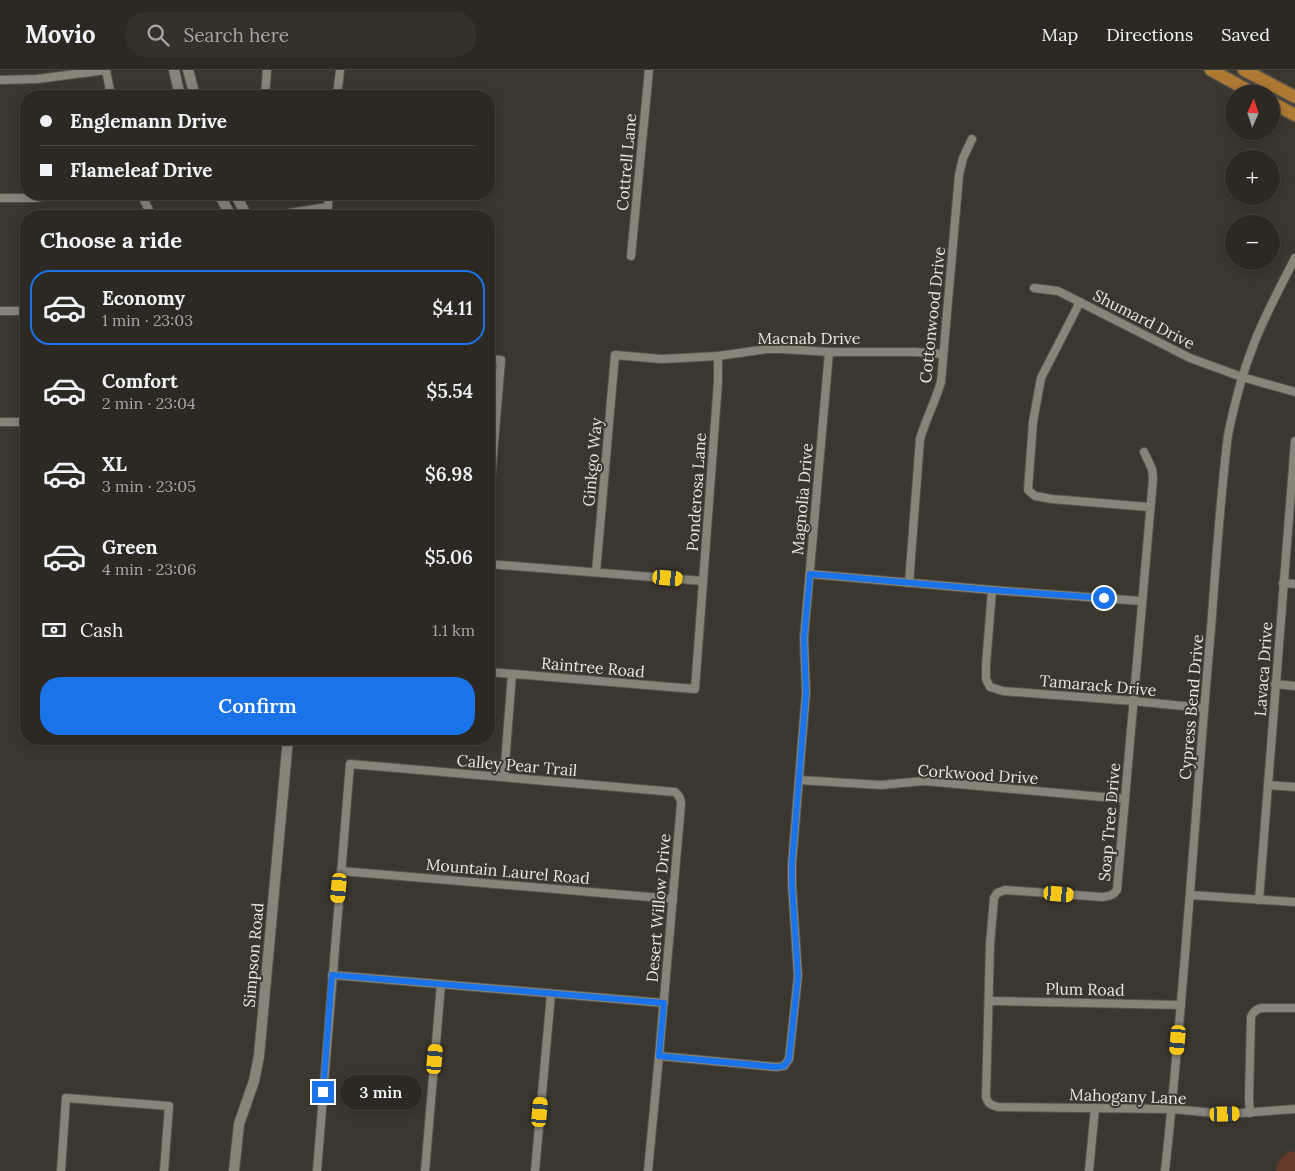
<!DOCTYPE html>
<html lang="en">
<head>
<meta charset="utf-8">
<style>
  :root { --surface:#2c2922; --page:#34312a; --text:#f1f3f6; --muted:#a6a6a5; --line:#484540; --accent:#1a73e8 }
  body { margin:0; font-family:Lora,serif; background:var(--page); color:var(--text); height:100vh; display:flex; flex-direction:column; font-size:19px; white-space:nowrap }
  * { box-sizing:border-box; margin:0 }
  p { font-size:16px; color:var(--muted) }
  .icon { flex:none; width:28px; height:28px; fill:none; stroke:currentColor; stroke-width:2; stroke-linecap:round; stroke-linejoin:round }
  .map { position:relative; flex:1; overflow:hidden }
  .details { position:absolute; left:20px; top:140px; width:475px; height:535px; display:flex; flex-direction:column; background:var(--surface); border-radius:20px; box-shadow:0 2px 12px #0003,0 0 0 1px var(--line) }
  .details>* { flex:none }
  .top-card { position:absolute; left:20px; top:20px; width:475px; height:110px; border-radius:20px; box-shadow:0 2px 12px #0003,0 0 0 1px var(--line); display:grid; align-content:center; height:110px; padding:0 20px; background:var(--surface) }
  .needle { width:32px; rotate:3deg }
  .fabs { position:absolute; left:1225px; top:15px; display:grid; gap:10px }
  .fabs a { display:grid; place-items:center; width:55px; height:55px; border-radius:50%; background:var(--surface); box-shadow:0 2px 12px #0003,0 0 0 1px var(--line); font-size:25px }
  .end { position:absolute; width:22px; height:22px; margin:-11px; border:6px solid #1a73e8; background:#fff; box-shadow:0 0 0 2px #fff }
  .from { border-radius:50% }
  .bubble { position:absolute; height:35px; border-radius:18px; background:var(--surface); box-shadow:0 2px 12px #0003,0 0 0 1px var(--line); font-size:16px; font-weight:600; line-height:35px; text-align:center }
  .car { position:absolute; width:15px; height:30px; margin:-15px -8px; border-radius:6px; box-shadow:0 0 4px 1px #0007; background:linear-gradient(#f5c518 24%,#345 0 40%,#f5c518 0 76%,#345 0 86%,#f5c518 0) }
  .top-card b { display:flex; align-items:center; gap:18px; height:48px; font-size:19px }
  .top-card b+b { border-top:1px solid var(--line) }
  .top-card i { width:12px; height:12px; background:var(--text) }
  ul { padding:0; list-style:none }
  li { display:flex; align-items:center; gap:15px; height:75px; margin:0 10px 8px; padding:0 10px; border:2px solid transparent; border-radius:20px }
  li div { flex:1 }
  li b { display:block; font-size:19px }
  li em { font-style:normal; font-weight:600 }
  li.selected { border-color:var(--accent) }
  li>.icon { width:45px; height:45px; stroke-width:1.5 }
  h2 { padding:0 20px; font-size:22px; line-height:60px }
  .pay { display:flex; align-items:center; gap:12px; height:55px; padding:0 20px; font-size:19px }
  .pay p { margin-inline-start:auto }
  .cta { display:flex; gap:10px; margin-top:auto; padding:10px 20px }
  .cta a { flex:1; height:58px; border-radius:20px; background:var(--accent); color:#fff; font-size:20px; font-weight:600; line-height:58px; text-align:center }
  header { display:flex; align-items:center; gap:30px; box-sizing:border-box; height:70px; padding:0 25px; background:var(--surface); border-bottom:1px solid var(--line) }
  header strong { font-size:24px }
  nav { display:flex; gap:28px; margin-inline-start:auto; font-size:18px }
  .search { width:350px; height:45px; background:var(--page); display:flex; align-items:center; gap:12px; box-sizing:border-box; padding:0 18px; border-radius:20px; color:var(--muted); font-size:19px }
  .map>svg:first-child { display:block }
  .green { fill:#643929 }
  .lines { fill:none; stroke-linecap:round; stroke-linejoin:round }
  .minor-casing { stroke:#55534b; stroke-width:10 }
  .tertiary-casing { stroke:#55534b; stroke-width:12 }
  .trunk-casing { stroke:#55534b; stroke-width:15 }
  .minor { stroke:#87847a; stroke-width:8 }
  .tertiary { stroke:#87847a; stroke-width:10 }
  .trunk { stroke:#ae7a33; stroke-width:12 }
  .route { stroke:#1a73e8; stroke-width:6 }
  .labels { text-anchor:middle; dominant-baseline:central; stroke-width:4; stroke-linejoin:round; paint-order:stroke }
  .street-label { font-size:16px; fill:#e8e6e0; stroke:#3a372e }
</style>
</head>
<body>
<header>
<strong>Movio</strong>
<div class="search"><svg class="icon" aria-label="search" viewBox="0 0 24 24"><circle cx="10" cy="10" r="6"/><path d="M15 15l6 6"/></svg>Search here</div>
<nav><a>Map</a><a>Directions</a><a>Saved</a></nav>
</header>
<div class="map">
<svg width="1295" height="1101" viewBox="0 0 1295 1101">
  <rect width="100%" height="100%" fill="#3a372e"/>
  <path class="green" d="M1290,1081L1295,1082V1101H1276C1276,1093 1283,1084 1290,1081Z"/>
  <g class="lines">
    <g class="minor-casing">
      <g id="minor">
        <polyline points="106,0 111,26"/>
        <polyline points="0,10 37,9 106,0"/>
        <polyline points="265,26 267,0"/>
        <polyline points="337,26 340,0"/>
        <polyline points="141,124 152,146"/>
        <polyline points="0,128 35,128 56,124"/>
        <polyline points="282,146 289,143 328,137"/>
        <polyline points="327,146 329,124"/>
        <polyline points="631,186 649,0"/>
        <polyline points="1034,218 1058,221 1190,288 1242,307 1295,322"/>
        <polyline points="1080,232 1041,308 1033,352 1028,420 1035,426 1052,429 1149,437"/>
        <polyline points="0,241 26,241"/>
        <polyline points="489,289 501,290 489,433"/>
        <polyline points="0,352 26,352"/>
        <path d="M1144,382L1152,399L1153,409L1117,820C1113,826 1109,826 1102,827L1005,820L997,823L994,828L990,875L986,1027C988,1034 991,1035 998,1037L1172,1039L1225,1044L1295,1039"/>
        <polyline points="489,494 703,511"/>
        <polyline points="596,502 615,285 661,289 682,288 718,286 767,279 782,279 829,282 916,282 943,284"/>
        <polyline points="810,504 992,520 1141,531"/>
        <path d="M909,513L920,369C926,349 935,332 941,312L959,105L963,88L972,69"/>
        <polyline points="1283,513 1295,514"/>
        <polyline points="992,520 986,595 986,609 990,617 1003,621 1133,631 1204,638"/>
        <polyline points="489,602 695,619 718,312 718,286"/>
        <polyline points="1275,614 1295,616"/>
        <polyline points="504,707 512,604"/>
        <polyline points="799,710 881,715 924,711 1125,729"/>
        <polyline points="1268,715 1295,717"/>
        <polyline points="341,801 673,829"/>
        <polyline points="1190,825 1295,832"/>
        <polyline points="1259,830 1295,371"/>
        <polyline points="332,905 664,933"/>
        <polyline points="989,931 1181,935"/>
        <polyline points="659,986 776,997 784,996 789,989 798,906 792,814 792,794 806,623 804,568 829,282"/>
        <path d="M1250,1043L1249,1028L1251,947C1253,942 1256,939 1262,938H1295"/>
        <polyline points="61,1101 66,1028 169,1036 164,1101"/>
        <path d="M317,1101L350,694L675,722C679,725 681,728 681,734L659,986L648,1101"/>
        <polyline points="425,1101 441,914"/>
        <polyline points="535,1101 551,924"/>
        <polyline points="1089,1101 1095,1038"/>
        <path d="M1165,1101C1185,920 1195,739 1211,558C1216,494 1220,429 1228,365C1234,336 1241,307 1252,279C1263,248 1280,218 1295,188"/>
      </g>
    </g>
    <g class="tertiary-casing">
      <g id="tertiary">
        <polyline points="174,0 180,26"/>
        <polyline points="188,0 195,26"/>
        <polyline points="219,124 231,146"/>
        <polyline points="235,124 247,146"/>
        <polyline points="234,1101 239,1054 254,1011 259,986 288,669"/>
      </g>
    </g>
    <g class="trunk-casing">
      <g id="trunk">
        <polyline points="1211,0 1255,24"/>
        <polyline points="1244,0 1295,27"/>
        <polyline points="1271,32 1295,45"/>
      </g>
    </g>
    <use href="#minor" class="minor"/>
    <use href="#tertiary" class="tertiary"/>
    <use href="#trunk" class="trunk"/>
  </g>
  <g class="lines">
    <polyline class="route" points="323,1022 332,905 664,933 659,986 776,997 784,996 789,989 798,906 792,814 792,794 806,623 804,568 810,504 992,520 1104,528"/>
  </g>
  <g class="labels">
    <g class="street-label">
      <text transform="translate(626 92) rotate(-85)">Cottrell Lane</text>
      <text transform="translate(932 245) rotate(-84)">Cottonwood Drive</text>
      <text transform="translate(1144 249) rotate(27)">Shumard Drive</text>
      <text x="809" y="268">Macnab Drive</text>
      <text transform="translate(592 392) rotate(-85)">Ginkgo Way</text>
      <text transform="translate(696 422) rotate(-86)">Ponderosa Lane</text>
      <text transform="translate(802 429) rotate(-85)">Magnolia Drive</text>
      <text transform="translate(593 597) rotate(5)">Raintree Road</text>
      <text transform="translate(1263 599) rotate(-86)">Lavaca Drive</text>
      <text transform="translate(1098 615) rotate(5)">Tamarack Drive</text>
      <text transform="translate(1191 637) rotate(-85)">Cypress Bend Drive</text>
      <text transform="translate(517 695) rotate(5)">Calley Pear Trail</text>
      <text transform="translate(978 704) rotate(4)">Corkwood Drive</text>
      <text transform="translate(1109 752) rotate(-85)">Soap Tree Drive</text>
      <text transform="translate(508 801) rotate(5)">Mountain Laurel Road</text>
      <text transform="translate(658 838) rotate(-85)">Desert Willow Drive</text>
      <text transform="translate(253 885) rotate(-85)">Simpson Road</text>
      <text transform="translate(1085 919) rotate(1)">Plum Road</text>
      <text transform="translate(1128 1026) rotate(2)">Mahogany Lane</text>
    </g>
  </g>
</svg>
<div class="fabs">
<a><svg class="needle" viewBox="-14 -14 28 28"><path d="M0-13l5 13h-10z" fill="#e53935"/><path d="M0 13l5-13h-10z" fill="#a6a6a5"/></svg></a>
<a>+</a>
<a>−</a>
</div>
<i class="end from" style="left:1104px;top:528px"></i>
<i class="end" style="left:323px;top:1022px"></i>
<div class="bubble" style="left:340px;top:1005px;width:82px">3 min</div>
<i class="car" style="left:668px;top:508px;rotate:95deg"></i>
<i class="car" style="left:339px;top:818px;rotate:185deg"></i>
<i class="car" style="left:1059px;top:824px;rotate:95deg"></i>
<i class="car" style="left:1178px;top:970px;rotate:185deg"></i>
<i class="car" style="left:435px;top:989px;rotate:5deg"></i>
<i class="car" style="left:540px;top:1042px;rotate:5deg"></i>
<i class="car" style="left:1225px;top:1044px;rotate:88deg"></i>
<div class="top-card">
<b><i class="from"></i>Englemann Drive</b>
<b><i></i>Flameleaf Drive</b>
</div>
<section class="details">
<h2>Choose a ride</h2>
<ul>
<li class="selected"><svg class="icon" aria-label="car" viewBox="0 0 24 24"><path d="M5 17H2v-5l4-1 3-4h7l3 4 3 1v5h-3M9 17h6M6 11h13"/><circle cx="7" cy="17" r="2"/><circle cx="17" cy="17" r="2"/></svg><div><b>Economy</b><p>1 min · 23:03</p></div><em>$4.11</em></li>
<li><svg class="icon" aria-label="car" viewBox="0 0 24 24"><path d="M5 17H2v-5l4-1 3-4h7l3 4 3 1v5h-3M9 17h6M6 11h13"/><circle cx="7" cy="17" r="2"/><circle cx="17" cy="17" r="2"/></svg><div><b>Comfort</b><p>2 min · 23:04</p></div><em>$5.54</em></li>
<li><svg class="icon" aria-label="car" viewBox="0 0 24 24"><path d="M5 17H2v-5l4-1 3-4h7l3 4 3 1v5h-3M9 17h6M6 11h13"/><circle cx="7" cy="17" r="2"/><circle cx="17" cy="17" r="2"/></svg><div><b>XL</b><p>3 min · 23:05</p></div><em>$6.98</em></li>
<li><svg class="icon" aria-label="car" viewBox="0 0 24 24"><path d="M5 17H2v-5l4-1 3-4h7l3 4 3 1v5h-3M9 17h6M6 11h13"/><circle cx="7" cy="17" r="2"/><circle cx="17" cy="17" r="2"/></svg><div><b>Green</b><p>4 min · 23:06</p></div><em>$5.06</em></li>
</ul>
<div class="pay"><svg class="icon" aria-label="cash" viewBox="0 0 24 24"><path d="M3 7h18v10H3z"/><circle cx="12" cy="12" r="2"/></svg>Cash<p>1.1 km</p></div>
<div class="cta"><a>Confirm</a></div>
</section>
</div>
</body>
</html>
